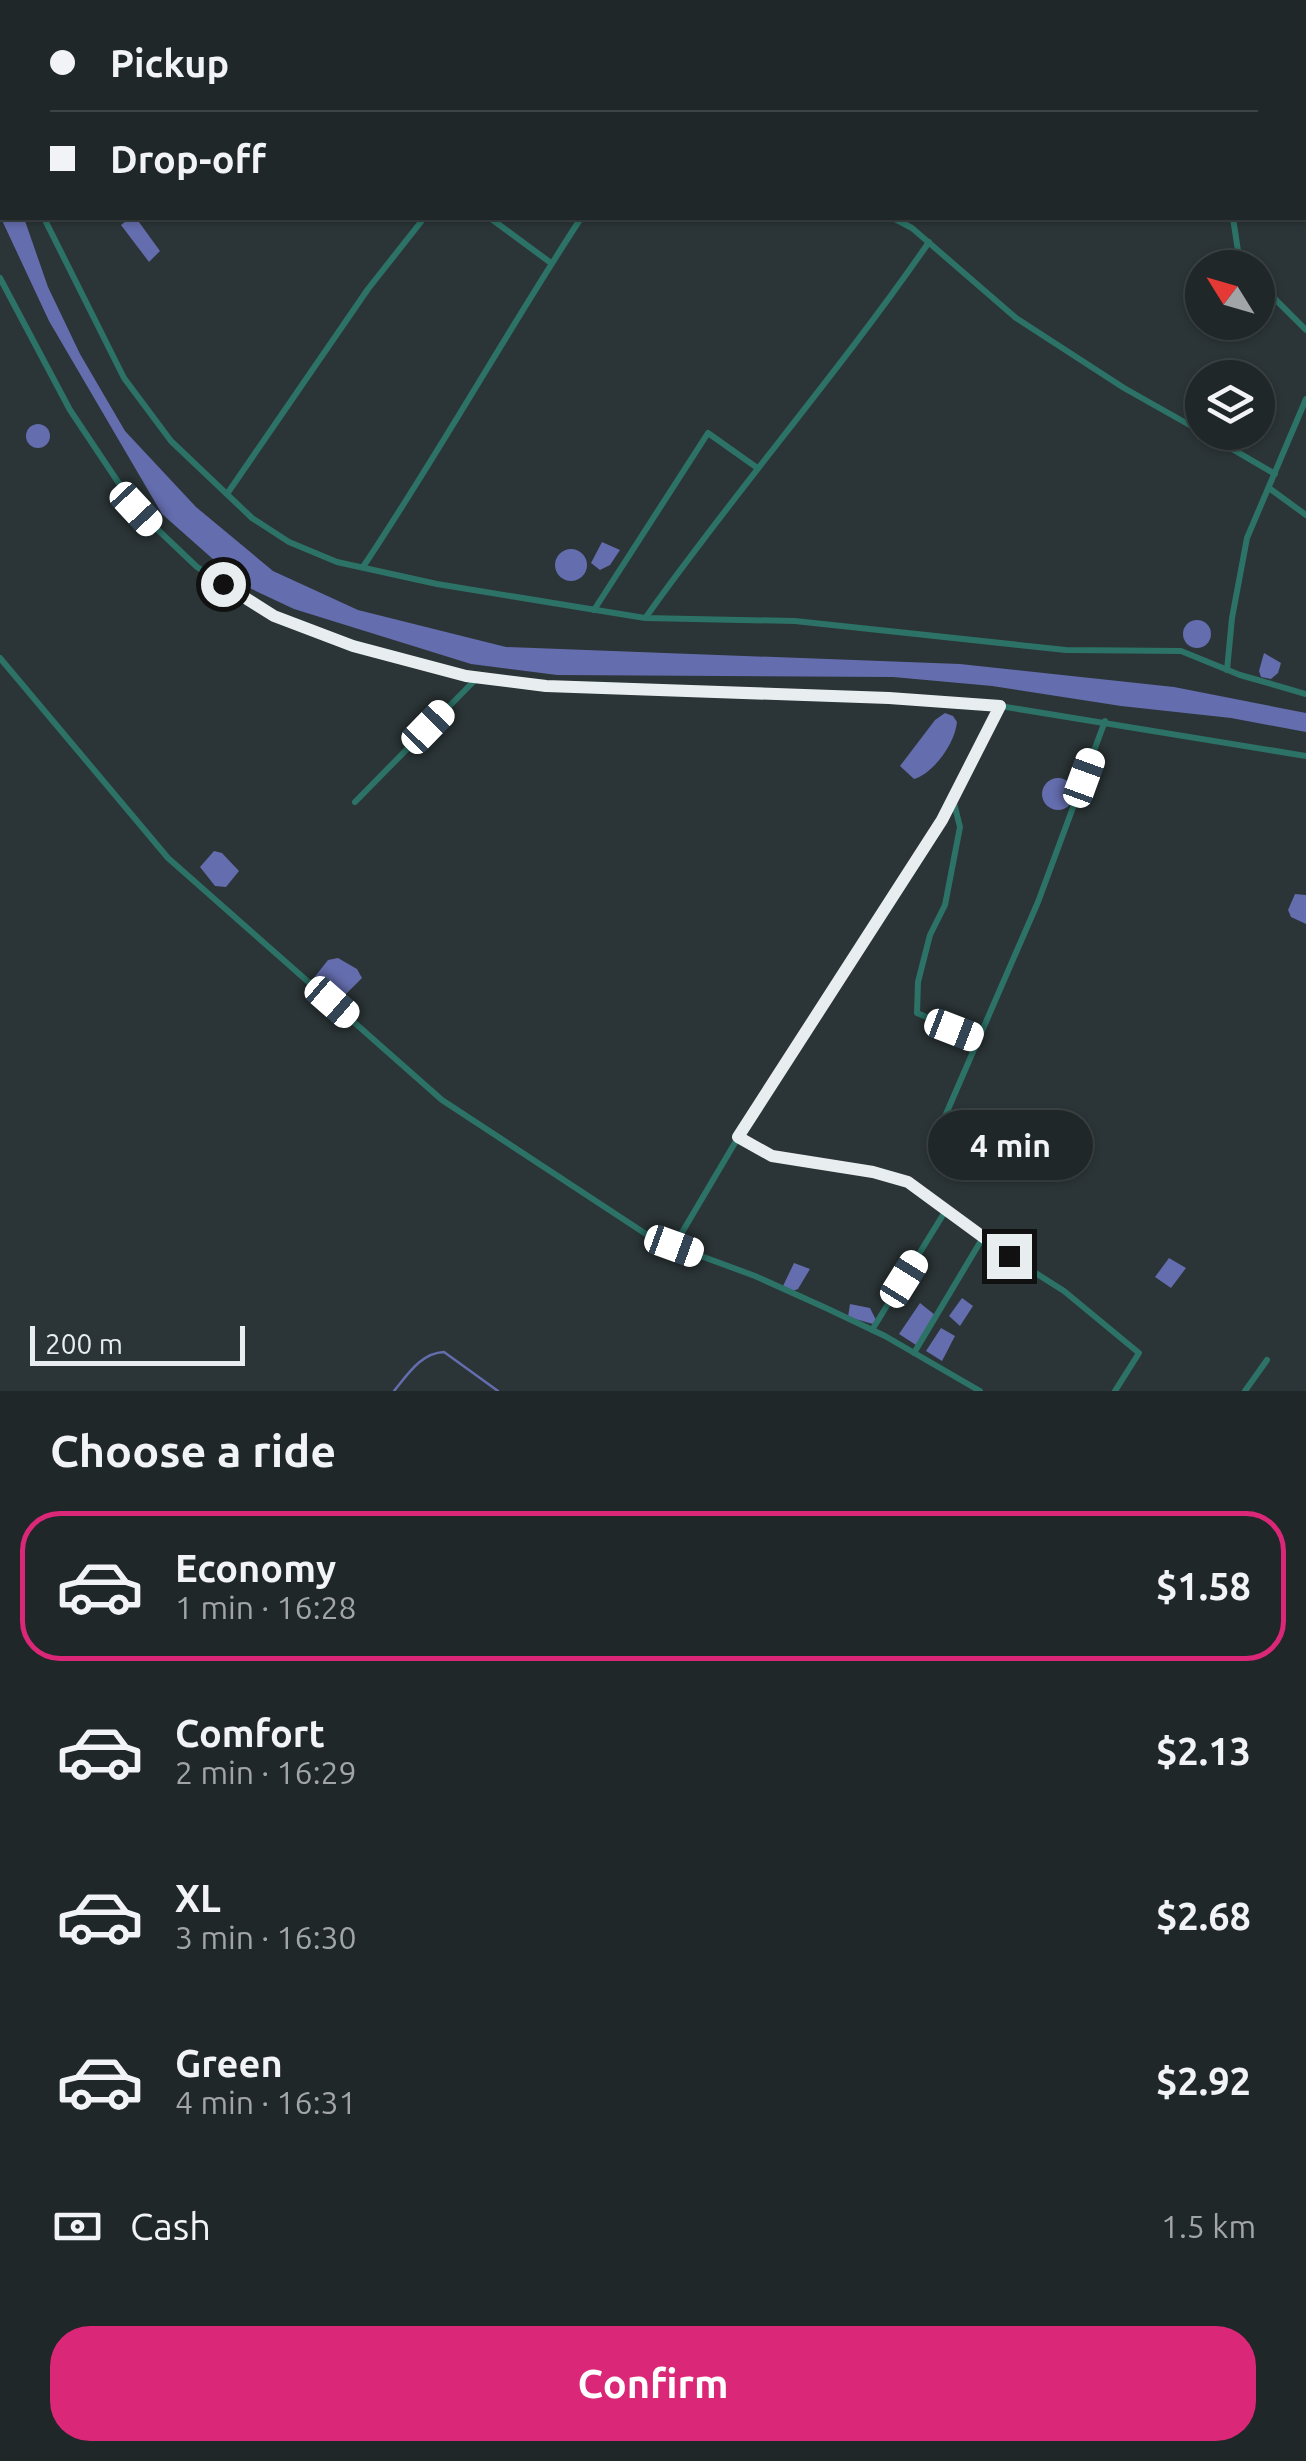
<!DOCTYPE html>
<html lang="en">
<head>
<meta charset="utf-8">
<style>
  :root { --surface:#202728; --page:#282f30; --text:#f1f3f6; --muted:#a2a5a8; --line:#3d4445; --accent:#db2777 }
  body { margin:0; font-family:Ubuntu,sans-serif; background:var(--page); color:var(--text); height:100vh; display:flex; flex-direction:column; font-size:38px; white-space:nowrap }
  * { box-sizing:border-box; margin:0 }
  p { font-size:32px; color:var(--muted) }
  .icon { flex:none; width:55px; height:55px; fill:none; stroke:currentColor; stroke-width:2; stroke-linecap:round; stroke-linejoin:round }
  .map { position:relative; height:1391px; overflow:hidden }
  .side { display:flex; flex-direction:column; background:var(--surface); flex:1 }
  .side>* { flex:none }
  .banner { position:absolute; left:0px; top:0px; width:1308px; height:220px; box-shadow:0 2px 8px #0004,0 0 0 2px var(--line); display:grid; align-content:center; height:220px; padding:0 50px; background:var(--surface) }
  .needle { width:65px; rotate:307deg }
  .controls { position:absolute; left:1185px; top:250px; display:grid; gap:20px }
  .controls a { display:grid; place-items:center; width:90px; height:90px; border-radius:50%; background:var(--surface); box-shadow:0 2px 8px #0004,0 0 0 2px var(--line); font-size:50px }
  .scale { position:absolute; left:30px; bottom:25px; width:215px; box-sizing:border-box; padding-left:10px; border:5px solid #e8eef0; border-top:0; font-size:28px; line-height:35px; white-space:nowrap; color:#e8eef0; -webkit-text-stroke:8px #2b3436; paint-order:stroke }
  .end { position:absolute; width:45px; height:45px; margin:-22px; border:12px solid #e8eef0; background:#111; box-shadow:0 0 0 5px #111 }
  .from { border-radius:50% }
  .bubble { position:absolute; height:70px; border-radius:35px; background:var(--surface); box-shadow:0 2px 8px #0004,0 0 0 2px var(--line); font-size:32px; font-weight:700; line-height:70px; text-align:center }
  .car { position:absolute; width:30px; height:60px; margin:-30px -15px; border-radius:12px; box-shadow:0 0 8px 2px #0007; background:linear-gradient(#fff 24%,#345 0 40%,#fff 0 76%,#345 0 86%,#fff 0) }
  .banner b { display:flex; align-items:center; gap:35px; height:95px; font-size:38px }
  .banner b+b { border-top:2px solid var(--line) }
  .banner i { width:25px; height:25px; background:var(--text) }
  ul { padding:0; list-style:none }
  li { display:flex; align-items:center; gap:30px; height:150px; margin:0 20px 15px; padding:0 30px; border:5px solid transparent; border-radius:40px }
  li div { flex:1 }
  li b { display:block; font-size:38px }
  li em { font-style:normal; font-weight:700 }
  li.on { border-color:var(--accent) }
  li>.icon { width:90px; height:90px; stroke-width:1.5 }
  h2 { padding:0 50px; font-size:45px; line-height:120px }
  .pay { display:flex; align-items:center; gap:25px; height:110px; padding:0 50px; font-size:38px }
  .pay p { margin-inline-start:auto }
  .cta { display:flex; gap:20px; margin-top:auto; padding:20px 50px }
  .cta a { flex:1; height:115px; border-radius:40px; background:var(--accent); color:#fff; font-size:40px; font-weight:700; line-height:115px; text-align:center }
  .map>svg:first-child { display:block }
  .water { fill:#646dad }
  .lines { fill:none; stroke-linecap:round; stroke-linejoin:round }
  .stream { stroke:#646dad; stroke-width:2.5 }
  .minor { stroke:#2c7266; stroke-width:6 }
  .route { stroke:#e8eef0; stroke-width:12 }
</style>
</head>
<body>
<div class="map">
<svg width="1306" height="1391" viewBox="0 0 1306 1391">
  <rect width="100%" height="100%" fill="#2b3436"/>
  <g class="water">
    <polygon points="0,172 2,218 24,218 48,287 80,354 125,431 196,507 273,571 358,610 506,647 960,664 1174,687 1306,713 1306,732 1231,718 1121,706 992,686 893,677 557,675 471,664 294,609 241,584 162,514 49,321 0,216"/>
    <polygon points="130,218 136,218 160,251 149,262 121,225"/>
    <circle cx="38" cy="436" r="12"/>
    <polygon points="602,542 620,550 610,565 600,570 591,563"/>
    <circle cx="571" cy="565" r="16"/>
    <circle cx="1197" cy="634" r="14"/>
    <polygon points="1264,653 1281,663 1278,673 1271,679 1261,677 1259,671"/>
    <path d="M945,713L953,716L957,722C955,743 934,773 914,779L900,766L935,720Z"/>
    <circle cx="1058" cy="794" r="16"/>
    <polygon points="214,851 222,853 239,871 226,887 215,886 200,867"/>
    <polygon points="1295,894 1306,895 1306,924 1291,917 1288,910"/>
    <polygon points="338,958 357,969 362,978 339,1001 313,979 328,960"/>
    <polygon points="1169,1258 1186,1268 1171,1288 1155,1277"/>
    <polygon points="794,1263 810,1269 798,1289 790,1292 783,1286"/>
    <polygon points="962,1298 973,1306 960,1326 949,1316"/>
    <polygon points="920,1303 935,1315 916,1345 899,1334"/>
    <polygon points="850,1304 870,1308 876,1320 873,1324 848,1317"/>
    <polygon points="941,1328 955,1336 942,1361 926,1351"/>
  </g>
  <g class="lines">
    <path class="stream" d="M394,1391C408,1374 421,1353 444,1352L498,1391"/>
    <g class="minor">
      <polyline points="725,0 726,2"/>
      <polyline points="1170,0 1173,2"/>
      <polyline points="35,2 39,0"/>
      <polyline points="233,2 236,0"/>
      <polyline points="563,2 564,0"/>
      <polyline points="707,2 709,0"/>
      <polyline points="0,38 2,35"/>
      <polyline points="0,117 2,124"/>
      <polyline points="0,173 2,172"/>
      <polyline points="44,218 124,378 171,441 252,518 289,542 337,562 437,584 645,618 795,621 1066,650 1181,651 1240,675 1306,694"/>
      <polyline points="490,218 551,263"/>
      <polyline points="893,218 912,228 1016,318 1124,388 1202,432"/>
      <polyline points="1233,218 1240,264 1243,268"/>
      <polyline points="0,278 70,410 136,509 197,567 274,616 353,646 466,676 546,686 889,698 1000,706"/>
      <polyline points="1258,282 1306,330"/>
      <polyline points="1203,432 1275,474"/>
      <polyline points="1269,488 1306,515"/>
      <polyline points="227,494 368,289 424,218"/>
      <path d="M363,567C439,453 506,333 581,218"/>
      <polyline points="594,610 708,433 756,467"/>
      <path d="M646,617C737,489 840,371 929,242"/>
      <polyline points="0,658 168,858 442,1100 652,1238 755,1276 826,1308 885,1336 980,1391"/>
      <polyline points="1227,670 1232,618 1247,538 1306,399"/>
      <polyline points="953,799 960,827 945,905 930,935 918,982 917,1013 979,1039"/>
      <polyline points="355,802 477,678"/>
      <polyline points="737,1137 773,1156 838,1166 908,1182 946,1210 872,1330"/>
      <polyline points="936,1137 1038,902 1105,721"/>
      <polyline points="946,1210 982,1239"/>
      <polyline points="674,1246 762,1097 942,821 1000,706 1306,756"/>
      <polyline points="914,1353 982,1239 1064,1291 1139,1353 1115,1391"/>
      <polyline points="1245,1391 1267,1360"/>
    </g>
  </g>
  <g class="lines">
    <polyline class="route" points="223,584 274,616 353,646 466,676 546,686 889,698 1000,706 942,820 738,1137 772,1156 873,1172 908,1182 1009,1256"/>
  </g>
</svg>
<div class="controls">
<a><svg class="needle" viewBox="-14 -14 28 28"><path d="M0-13l5 13h-10z" fill="#e53935"/><path d="M0 13l5-13h-10z" fill="#a2a5a8"/></svg></a>
<a><svg class="icon" aria-label="layers" viewBox="0 0 24 24"><path d="M12 4l9 5-9 5-9-5zM3 14l9 5 9-5"/></svg></a>
</div>
<div class="scale">200 m</div>
<i class="end from" style="left:223px;top:584px"></i>
<i class="end" style="left:1009px;top:1256px"></i>
<div class="bubble" style="left:928px;top:1110px;width:165px">4 min</div>
<i class="car" style="left:136px;top:509px;rotate:137deg"></i>
<i class="car" style="left:428px;top:727px;rotate:44deg"></i>
<i class="car" style="left:1084px;top:778px;rotate:20deg"></i>
<i class="car" style="left:332px;top:1002px;rotate:131deg"></i>
<i class="car" style="left:954px;top:1030px;rotate:111deg"></i>
<i class="car" style="left:674px;top:1246px;rotate:110deg"></i>
<i class="car" style="left:904px;top:1279px;rotate:32deg"></i>
<div class="banner">
<b><i class="from"></i>Pickup</b>
<b><i></i>Drop-off</b>
</div>
</div>
<section class="side">
<h2>Choose a ride</h2>
<ul>
<li class="on"><svg class="icon" aria-label="car" viewBox="0 0 24 24"><path d="M5 17H2v-5l4-1 3-4h7l3 4 3 1v5h-3M9 17h6M6 11h13"/><circle cx="7" cy="17" r="2"/><circle cx="17" cy="17" r="2"/></svg><div><b>Economy</b><p>1 min · 16:28</p></div><em>$1.58</em></li>
<li><svg class="icon" aria-label="car" viewBox="0 0 24 24"><path d="M5 17H2v-5l4-1 3-4h7l3 4 3 1v5h-3M9 17h6M6 11h13"/><circle cx="7" cy="17" r="2"/><circle cx="17" cy="17" r="2"/></svg><div><b>Comfort</b><p>2 min · 16:29</p></div><em>$2.13</em></li>
<li><svg class="icon" aria-label="car" viewBox="0 0 24 24"><path d="M5 17H2v-5l4-1 3-4h7l3 4 3 1v5h-3M9 17h6M6 11h13"/><circle cx="7" cy="17" r="2"/><circle cx="17" cy="17" r="2"/></svg><div><b>XL</b><p>3 min · 16:30</p></div><em>$2.68</em></li>
<li><svg class="icon" aria-label="car" viewBox="0 0 24 24"><path d="M5 17H2v-5l4-1 3-4h7l3 4 3 1v5h-3M9 17h6M6 11h13"/><circle cx="7" cy="17" r="2"/><circle cx="17" cy="17" r="2"/></svg><div><b>Green</b><p>4 min · 16:31</p></div><em>$2.92</em></li>
</ul>
<div class="pay"><svg class="icon" aria-label="cash" viewBox="0 0 24 24"><path d="M3 7h18v10H3z"/><circle cx="12" cy="12" r="2"/></svg>Cash<p>1.5 km</p></div>
<div class="cta"><a>Confirm</a></div>
</section>
</body>
</html>
